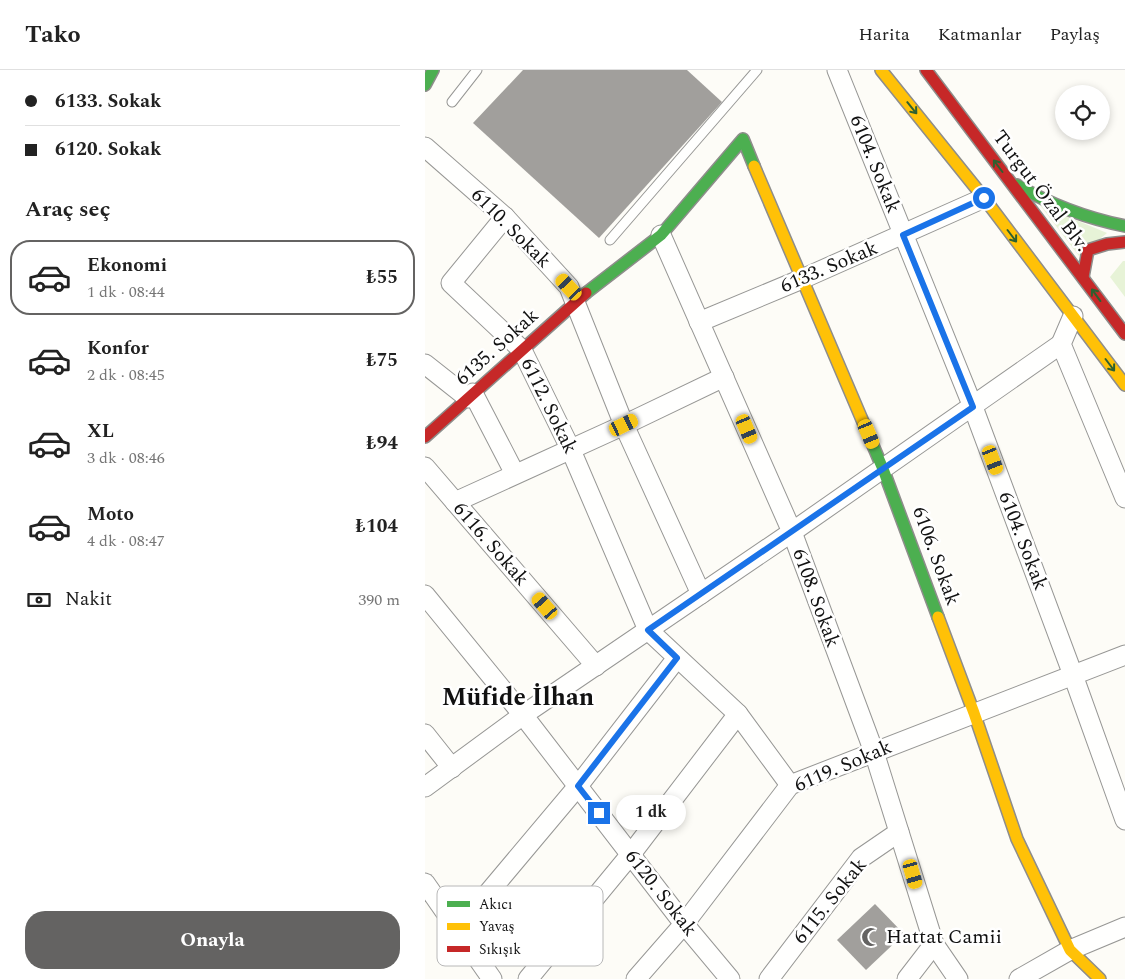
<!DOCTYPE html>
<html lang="tr">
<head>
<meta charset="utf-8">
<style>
  :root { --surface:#fff; --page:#f2f2f2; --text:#222; --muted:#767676; --line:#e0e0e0; --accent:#646362 }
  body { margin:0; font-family:Spectral,serif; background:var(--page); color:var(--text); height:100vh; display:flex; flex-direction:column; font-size:19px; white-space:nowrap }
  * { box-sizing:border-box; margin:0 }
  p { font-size:16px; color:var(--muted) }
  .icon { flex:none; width:28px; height:28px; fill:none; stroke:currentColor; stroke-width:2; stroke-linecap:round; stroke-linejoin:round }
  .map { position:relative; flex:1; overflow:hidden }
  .side { display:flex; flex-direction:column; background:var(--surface); width:425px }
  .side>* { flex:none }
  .top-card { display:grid; align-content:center; height:110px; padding:0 25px; background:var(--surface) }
  .fabs { position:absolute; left:630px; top:15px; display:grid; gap:10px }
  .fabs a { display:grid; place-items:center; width:55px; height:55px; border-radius:50%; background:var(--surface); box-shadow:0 2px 8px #0003; font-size:25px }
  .end { position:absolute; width:22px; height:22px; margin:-11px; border:6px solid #1a73e8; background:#fff; box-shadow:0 0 0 2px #fff }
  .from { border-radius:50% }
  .bubble { position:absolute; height:35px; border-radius:18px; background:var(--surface); box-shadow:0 2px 8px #0003; font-size:16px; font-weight:700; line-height:35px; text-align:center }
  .car { position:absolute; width:15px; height:30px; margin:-15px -8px; border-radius:6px; box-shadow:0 0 4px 1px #0007; background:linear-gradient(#f5c518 24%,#345 0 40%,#f5c518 0 76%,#345 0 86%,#f5c518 0) }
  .top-card b { display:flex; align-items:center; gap:18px; height:48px; font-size:19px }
  .top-card b+b { border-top:1px solid var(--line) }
  .top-card i { width:12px; height:12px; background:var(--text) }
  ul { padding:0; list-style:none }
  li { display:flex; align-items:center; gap:15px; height:75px; margin:0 10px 8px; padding:0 15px; border:2px solid transparent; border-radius:20px }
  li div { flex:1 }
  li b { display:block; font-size:19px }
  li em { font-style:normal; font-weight:700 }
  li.active { border-color:var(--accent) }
  li>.icon { width:45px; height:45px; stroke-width:1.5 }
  h2 { padding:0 25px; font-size:22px; line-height:60px }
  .pay { display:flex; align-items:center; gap:12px; height:55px; padding:0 25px; font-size:19px }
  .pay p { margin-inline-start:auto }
  .button { display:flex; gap:10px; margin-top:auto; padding:10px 25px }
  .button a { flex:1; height:58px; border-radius:20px; background:var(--accent); color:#fff; font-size:20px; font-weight:700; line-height:58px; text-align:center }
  header { display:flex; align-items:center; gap:30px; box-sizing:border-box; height:70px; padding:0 25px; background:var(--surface); border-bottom:1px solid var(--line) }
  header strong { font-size:24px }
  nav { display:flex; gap:28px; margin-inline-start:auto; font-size:18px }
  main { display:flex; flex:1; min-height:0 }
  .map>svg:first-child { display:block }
  .green { fill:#e7f3d7 }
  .building { fill:#a19f9c }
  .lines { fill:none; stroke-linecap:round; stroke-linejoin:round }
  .lane-casing { stroke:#979795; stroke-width:11 }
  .street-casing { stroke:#979795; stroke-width:21 }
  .fast-casing { stroke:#8e8d8b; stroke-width:14 }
  .slow-casing { stroke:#8e8d8b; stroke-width:14 }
  .jam-casing { stroke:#8e8d8b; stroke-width:14 }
  .lane { stroke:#fffffe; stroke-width:9 }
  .street { stroke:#fffffe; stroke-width:19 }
  .fast { stroke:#4caf50; stroke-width:11 }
  .slow { stroke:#ffc107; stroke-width:11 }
  .jam { stroke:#c62828; stroke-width:11 }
  .oneway { stroke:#2e6030 }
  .route { stroke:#1a73e8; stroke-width:6 }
  .labels { text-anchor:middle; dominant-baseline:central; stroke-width:5; stroke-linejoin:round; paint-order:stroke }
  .street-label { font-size:20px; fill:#111; stroke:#fff }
  .poi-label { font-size:20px; fill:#111; stroke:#fff; text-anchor:start }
  .district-label { font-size:25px; font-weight:bold; fill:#111; stroke:#fff }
  .key { fill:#fff; stroke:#b8b8b8; stroke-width:1 }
  .key-label { font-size:14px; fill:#111 }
</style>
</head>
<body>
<header>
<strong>Tako</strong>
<nav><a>Harita</a><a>Katmanlar</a><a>Paylaş</a></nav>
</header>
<main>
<section class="side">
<div class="top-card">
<b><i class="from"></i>6133. Sokak</b>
<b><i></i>6120. Sokak</b>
</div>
<h2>Araç seç</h2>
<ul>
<li class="active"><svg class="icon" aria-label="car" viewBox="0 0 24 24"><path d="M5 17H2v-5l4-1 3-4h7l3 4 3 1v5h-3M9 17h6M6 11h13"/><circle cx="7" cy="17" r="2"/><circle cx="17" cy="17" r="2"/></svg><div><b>Ekonomi</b><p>1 dk · 08:44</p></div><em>₺55</em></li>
<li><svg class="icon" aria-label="car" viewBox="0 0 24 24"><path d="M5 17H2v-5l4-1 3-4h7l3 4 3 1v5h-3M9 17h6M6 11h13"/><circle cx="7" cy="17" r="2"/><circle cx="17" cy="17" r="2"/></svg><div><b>Konfor</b><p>2 dk · 08:45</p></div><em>₺75</em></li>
<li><svg class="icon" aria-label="car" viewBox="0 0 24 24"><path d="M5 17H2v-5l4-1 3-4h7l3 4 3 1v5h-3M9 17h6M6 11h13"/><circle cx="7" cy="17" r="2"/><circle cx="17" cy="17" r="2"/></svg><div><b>XL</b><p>3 dk · 08:46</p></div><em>₺94</em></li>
<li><svg class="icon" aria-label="car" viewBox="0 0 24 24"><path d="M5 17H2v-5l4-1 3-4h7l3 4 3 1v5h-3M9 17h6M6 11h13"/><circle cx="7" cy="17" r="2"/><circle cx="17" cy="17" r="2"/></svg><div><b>Moto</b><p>4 dk · 08:47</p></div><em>₺104</em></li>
</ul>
<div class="pay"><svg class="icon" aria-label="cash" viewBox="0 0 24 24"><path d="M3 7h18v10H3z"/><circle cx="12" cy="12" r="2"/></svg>Nakit<p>390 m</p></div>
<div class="button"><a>Onayla</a></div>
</section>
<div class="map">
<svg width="700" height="909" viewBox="0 0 700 909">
  <rect width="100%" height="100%" fill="#fdfcf7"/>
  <g class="green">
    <polygon points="615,135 682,163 654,186"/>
    <polygon points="698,191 700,191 700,227 685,207"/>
  </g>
  <g class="building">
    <polygon points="98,0 262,0 297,32 174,168 48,53"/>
    <polygon points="450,834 479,864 441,900 412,870"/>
  </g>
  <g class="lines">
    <g class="lane-casing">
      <g id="lane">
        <polyline points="27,32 52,0"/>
        <polyline points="185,170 332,0"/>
      </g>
    </g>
    <g class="street-casing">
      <g id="street">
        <polyline points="412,0 548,337 648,605 700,750"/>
        <polyline points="0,77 80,147 144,217 199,355 276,524"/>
        <polyline points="80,147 26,213 97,280 145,378 223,560 313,644 365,715"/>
        <polyline points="236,165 367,462 449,682 509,874 533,909"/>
        <polyline points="648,246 636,274 700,428"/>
        <polyline points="274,252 377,209 559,128"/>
        <polyline points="0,294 43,328"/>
        <polyline points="48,323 90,404"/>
        <polyline points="0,397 171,596"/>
        <polyline points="30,432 199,355 299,307"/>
        <polyline points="0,525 98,645 259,854 305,909"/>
        <polyline points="0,664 27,698"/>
        <polyline points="0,717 98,645 367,462 636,274"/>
        <polyline points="0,813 67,909"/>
        <polyline points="32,860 153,716 252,588"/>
        <polyline points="103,909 206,784 313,644"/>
        <polyline points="211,909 259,854 365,715 700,585"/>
        <polyline points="344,909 436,788 474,762"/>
        <polyline points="482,909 509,874"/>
        <polyline points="594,909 645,880 700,857"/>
      </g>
    </g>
    <g class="fast-casing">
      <g id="fast">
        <polyline points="0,15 8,0"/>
        <path d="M592,115C626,135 661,148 700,156"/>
        <polyline points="161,223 236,165 318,69 329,96"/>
        <polyline points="441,359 458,399 513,547"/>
      </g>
    </g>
    <g class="slow-casing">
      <g id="slow">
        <polyline points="456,0 559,128 700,315"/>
        <polyline points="329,96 441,359"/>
        <polyline points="513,547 549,643 592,769 645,880 675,909"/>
      </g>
    </g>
    <g class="jam-casing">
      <g id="jam">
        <polyline points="501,0 700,264"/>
        <polyline points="658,207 663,180 682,174 700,172"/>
        <polyline points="0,367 161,223"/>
      </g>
    </g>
    <use href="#lane" class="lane"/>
    <use href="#street" class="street"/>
    <use href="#fast" class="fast"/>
    <use href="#slow" class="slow"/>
    <use href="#jam" class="jam"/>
  </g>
  <defs><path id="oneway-shaft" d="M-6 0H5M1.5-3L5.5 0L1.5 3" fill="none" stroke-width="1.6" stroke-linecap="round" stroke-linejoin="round" transform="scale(1.25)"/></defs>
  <g class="oneway">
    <use href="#oneway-shaft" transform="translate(487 38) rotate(51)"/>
    <use href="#oneway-shaft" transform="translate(573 96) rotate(-127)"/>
    <use href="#oneway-shaft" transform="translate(587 166) rotate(53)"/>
    <use href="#oneway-shaft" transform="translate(671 225) rotate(-126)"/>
    <use href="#oneway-shaft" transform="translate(685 295) rotate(53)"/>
  </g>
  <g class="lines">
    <polyline class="route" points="174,743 153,716 252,588 223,560 548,337 478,165 559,128"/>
  </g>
  <defs>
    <g id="mosque-bare" transform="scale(1.5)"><path d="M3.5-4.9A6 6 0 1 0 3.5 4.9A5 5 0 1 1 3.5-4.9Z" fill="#646362" stroke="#fff" stroke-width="2.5" paint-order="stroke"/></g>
  </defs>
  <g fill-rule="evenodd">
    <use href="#mosque-bare" x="446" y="867"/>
  </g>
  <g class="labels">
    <g class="street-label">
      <text transform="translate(450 94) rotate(68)">6104. Sokak</text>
      <text transform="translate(616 121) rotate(53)">Turgut Özal Blv.</text>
      <text transform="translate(86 158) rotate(45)">6110. Sokak</text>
      <text transform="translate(404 197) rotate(-23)">6133. Sokak</text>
      <text transform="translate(72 277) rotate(-42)">6135. Sokak</text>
      <text transform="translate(124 336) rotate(64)">6112. Sokak</text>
      <text transform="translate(598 471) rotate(69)">6104. Sokak</text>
      <text transform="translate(66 474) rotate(49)">6116. Sokak</text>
      <text transform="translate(511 486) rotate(70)">6106. Sokak</text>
      <text transform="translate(391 528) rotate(70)">6108. Sokak</text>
      <text transform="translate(418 696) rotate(-23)">6119. Sokak</text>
      <text transform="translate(236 823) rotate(52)">6120. Sokak</text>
      <text transform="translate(405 831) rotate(-51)">6115. Sokak</text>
    </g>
    <g class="poi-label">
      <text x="461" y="867">Hattat Camii</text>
    </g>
    <g class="district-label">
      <text x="93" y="628">Müfide İlhan</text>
    </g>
  </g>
  <rect x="12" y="816" width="166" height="80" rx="8" class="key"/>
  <rect x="22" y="831" width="23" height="6" fill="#4caf50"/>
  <rect x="22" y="853" width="23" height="7" fill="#ffc107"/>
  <rect x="22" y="876" width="23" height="6" fill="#c62828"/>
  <g class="key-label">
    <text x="54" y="839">Akıcı</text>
    <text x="54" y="861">Yavaş</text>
    <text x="54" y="884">Sıkışık</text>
  </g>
</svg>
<div class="fabs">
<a><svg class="icon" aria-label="locate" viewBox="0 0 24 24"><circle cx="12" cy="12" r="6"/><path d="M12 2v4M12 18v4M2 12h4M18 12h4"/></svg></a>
</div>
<i class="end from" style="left:559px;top:128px"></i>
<i class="end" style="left:174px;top:743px"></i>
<div class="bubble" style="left:191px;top:725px;width:70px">1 dk</div>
<i class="car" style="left:144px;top:217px;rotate:317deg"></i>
<i class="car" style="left:199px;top:355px;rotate:64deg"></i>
<i class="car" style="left:322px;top:359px;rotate:157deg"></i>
<i class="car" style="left:444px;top:364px;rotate:157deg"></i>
<i class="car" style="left:568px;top:390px;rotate:159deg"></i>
<i class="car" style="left:120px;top:536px;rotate:319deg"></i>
<i class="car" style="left:488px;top:804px;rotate:164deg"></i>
</div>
</main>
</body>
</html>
